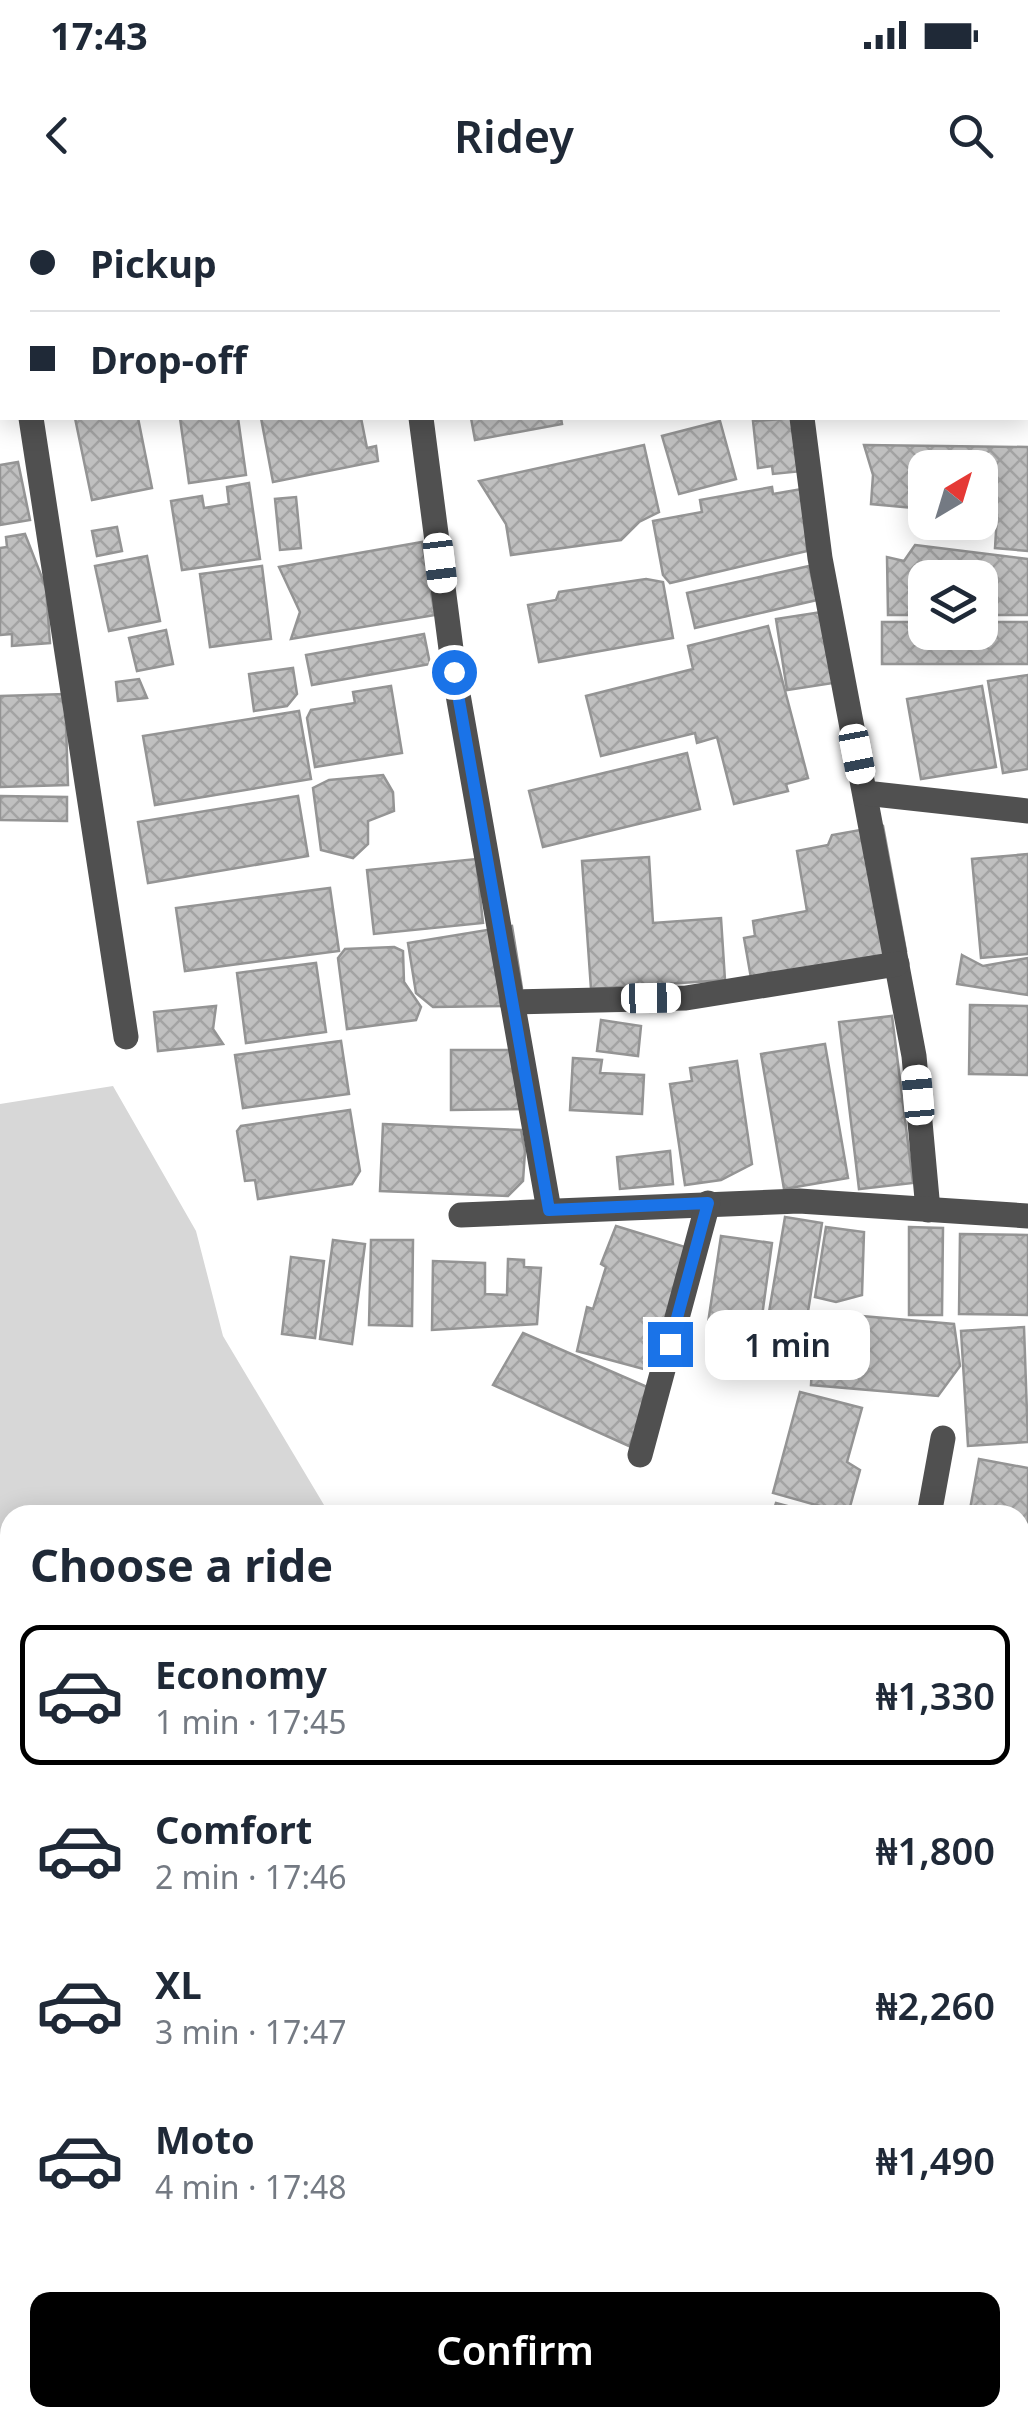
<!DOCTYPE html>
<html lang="en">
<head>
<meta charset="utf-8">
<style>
  :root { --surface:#fff; --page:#f2f2f3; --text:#1f2937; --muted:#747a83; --line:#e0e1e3; --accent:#000 }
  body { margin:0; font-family:"Noto Sans",sans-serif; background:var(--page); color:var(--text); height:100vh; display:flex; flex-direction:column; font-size:38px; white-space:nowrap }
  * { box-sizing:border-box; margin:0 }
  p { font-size:32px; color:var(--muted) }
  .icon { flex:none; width:55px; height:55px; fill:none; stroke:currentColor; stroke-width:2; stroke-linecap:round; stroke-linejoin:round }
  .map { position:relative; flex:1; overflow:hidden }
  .side { position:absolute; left:0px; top:1305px; width:1030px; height:922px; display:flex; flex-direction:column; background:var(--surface); border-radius:30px 30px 0 0; box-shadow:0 5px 25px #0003 }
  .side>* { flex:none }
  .banner { position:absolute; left:0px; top:0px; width:1030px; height:220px; box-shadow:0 5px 25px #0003; display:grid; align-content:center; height:220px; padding:0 30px; background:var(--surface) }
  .needle { width:65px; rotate:38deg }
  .buttons { position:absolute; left:908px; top:250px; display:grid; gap:20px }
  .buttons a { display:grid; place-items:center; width:90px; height:90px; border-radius:20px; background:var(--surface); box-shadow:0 5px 25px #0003; font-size:50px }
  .end { position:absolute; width:45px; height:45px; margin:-22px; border:12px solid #1a73e8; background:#fff; box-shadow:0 0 0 5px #fff }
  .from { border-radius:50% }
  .bubble { position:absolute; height:70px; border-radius:20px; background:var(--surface); box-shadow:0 5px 25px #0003; font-size:32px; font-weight:600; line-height:70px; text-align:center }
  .car { position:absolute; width:30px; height:60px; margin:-30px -15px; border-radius:12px; box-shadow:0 0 8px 2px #0007; background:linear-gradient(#fff 24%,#345 0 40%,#fff 0 76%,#345 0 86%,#fff 0) }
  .banner b { display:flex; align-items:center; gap:35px; height:95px; font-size:38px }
  .banner b+b { border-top:2px solid var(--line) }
  .banner i { width:25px; height:25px; background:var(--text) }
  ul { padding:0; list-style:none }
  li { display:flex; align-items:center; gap:30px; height:140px; margin:0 20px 15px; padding:0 10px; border:5px solid transparent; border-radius:20px }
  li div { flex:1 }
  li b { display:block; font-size:38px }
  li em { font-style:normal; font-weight:600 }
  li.selected { border-color:var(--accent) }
  li>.icon { width:90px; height:90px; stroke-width:1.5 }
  h2 { padding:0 30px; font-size:45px; line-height:120px }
  .action { display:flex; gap:20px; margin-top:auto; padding:20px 30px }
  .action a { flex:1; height:115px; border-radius:20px; background:var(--accent); color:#fff; font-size:40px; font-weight:600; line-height:115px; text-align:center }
  .status { display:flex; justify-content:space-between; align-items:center; height:70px; padding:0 50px; background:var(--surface); direction:ltr }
  .status svg { height:28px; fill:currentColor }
  header { display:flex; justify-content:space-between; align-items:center; height:130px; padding:0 30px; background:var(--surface); font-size:45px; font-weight:600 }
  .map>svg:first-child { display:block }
  .green { fill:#d7d7d7 }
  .building { fill:url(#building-cross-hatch); stroke:#949494; stroke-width:2.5 }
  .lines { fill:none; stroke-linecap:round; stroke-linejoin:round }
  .minor { stroke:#505050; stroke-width:25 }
  .route { stroke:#1a73e8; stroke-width:12 }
</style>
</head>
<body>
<div class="status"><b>17:43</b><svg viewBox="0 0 49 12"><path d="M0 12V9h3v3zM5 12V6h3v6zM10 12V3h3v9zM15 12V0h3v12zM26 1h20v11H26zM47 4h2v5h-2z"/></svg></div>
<header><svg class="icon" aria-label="back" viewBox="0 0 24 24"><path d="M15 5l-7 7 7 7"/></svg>Ridey<svg class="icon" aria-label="search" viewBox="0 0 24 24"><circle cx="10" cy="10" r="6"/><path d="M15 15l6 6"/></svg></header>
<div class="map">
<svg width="1028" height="2226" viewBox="0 0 1028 2226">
  <defs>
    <pattern id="building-cross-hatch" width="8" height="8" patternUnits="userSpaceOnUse" patternTransform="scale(2.5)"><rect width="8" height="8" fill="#c0c0c0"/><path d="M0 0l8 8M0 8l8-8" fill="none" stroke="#a3a3a3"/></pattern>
  </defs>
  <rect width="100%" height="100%" fill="#fff"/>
  <polygon class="green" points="113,886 196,1031 223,1136 330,1315 10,1315 10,1514 0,1508 0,904"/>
  <g class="building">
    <polygon points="465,0 579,0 564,2"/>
    <polygon points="75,218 138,218 152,288 92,300"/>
    <polygon points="180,218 238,218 246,275 189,283"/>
    <polygon points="261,218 361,218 367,248 376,246 378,261 273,282"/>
    <polygon points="471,218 561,218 562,224 475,240"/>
    <polygon points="797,218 803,271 773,274 772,266 758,268 753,221"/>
    <polygon points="720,221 736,279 679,294 662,236"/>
    <polygon points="644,245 659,312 639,322 621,340 511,355 506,324 479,281"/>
    <polygon points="864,245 1028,247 1028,351 995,348 997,315 980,314 980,268 925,268 925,309 871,304 873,275"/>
    <polygon points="18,262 30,320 0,325 0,265"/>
    <polygon points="249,283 260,359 182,370 171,301 202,296 204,308 229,304 227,287"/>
    <polygon points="772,287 773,294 802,289 807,351 670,383 663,375 653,321 702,312 700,300"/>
    <polygon points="296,297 301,348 280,350 275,299"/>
    <polygon points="117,327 122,351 97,356 92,331"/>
    <polygon points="25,334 46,388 50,443 12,446 12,434 0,435 0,348 7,347 6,337"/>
    <polygon points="422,342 435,415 291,439 300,412 279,367"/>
    <polygon points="915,345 1028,359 1028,415 980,415 980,378 925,378 925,415 888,415 887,357 904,361"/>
    <polygon points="147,356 160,421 109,431 95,366"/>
    <polygon points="262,366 271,439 210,447 200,374"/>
    <polygon points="809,366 817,400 695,428 687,393"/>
    <polygon points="646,379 663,382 673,438 539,462 528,405 556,400 559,392"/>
    <polygon points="822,412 833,483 787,490 776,419"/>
    <polygon points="882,422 925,422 925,432 980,432 980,422 1028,422 1028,464 882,464"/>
    <polygon points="768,426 808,578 786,584 788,591 734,604 717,537 697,543 695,533 601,556 586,496 693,469 688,446"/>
    <polygon points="166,430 173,464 137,471 129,438"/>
    <polygon points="424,434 430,464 312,485 306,455"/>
    <polygon points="293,468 297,494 287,506 254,511 249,474"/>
    <polygon points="1028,475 1028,569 1003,573 988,481"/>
    <polygon points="139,479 147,498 118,501 116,482"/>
    <polygon points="391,486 402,553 315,567 307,518 311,510 355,503 353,492"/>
    <polygon points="982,486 996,567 921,579 907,499"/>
    <polygon points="65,494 68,585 0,587 0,496"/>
    <polygon points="299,511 311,579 155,605 143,536"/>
    <polygon points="687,553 700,609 543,647 529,591"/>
    <polygon points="383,575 393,592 394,611 368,621 368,644 353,658 321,650 313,588 329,580"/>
    <polygon points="0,596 67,597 67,621 0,620"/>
    <polygon points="298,596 308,656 148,683 138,622"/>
    <polygon points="883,626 906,751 751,778 744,738 755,736 753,721 807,711 797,651 828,645 832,635"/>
    <polygon points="1028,654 1028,754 981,758 972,659"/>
    <polygon points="649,657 653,723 721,718 725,780 591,789 582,661"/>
    <polygon points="476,659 483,723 374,734 367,670"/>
    <polygon points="330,688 339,751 185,771 176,708"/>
    <polygon points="512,726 522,788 504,806 433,807 416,793 408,743"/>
    <polygon points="394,747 403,751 404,782 421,807 416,820 347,829 338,758 345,749"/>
    <polygon points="962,755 983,766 1028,758 1028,795 957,784"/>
    <polygon points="316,763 326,832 246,843 237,773"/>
    <polygon points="970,805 1028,806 1028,875 969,874"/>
    <polygon points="216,806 213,829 223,844 158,851 154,812"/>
    <polygon points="892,816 913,983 859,989 839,822"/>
    <polygon points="601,820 641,826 638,856 597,851"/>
    <polygon points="341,841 349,894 243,908 235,855"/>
    <polygon points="825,844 848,978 784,989 761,854"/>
    <polygon points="451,850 526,850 527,909 451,910"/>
    <polygon points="573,858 602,860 600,873 644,875 642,914 570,910"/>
    <polygon points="737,861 752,964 721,980 685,985 670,884 692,881 690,868"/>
    <polygon points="350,910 360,971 352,984 258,999 255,980 245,981 237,931 241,926"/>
    <polygon points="383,924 521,930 525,951 523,981 508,996 380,991"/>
    <polygon points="670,951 673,984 620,989 617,957"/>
    <polygon points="785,1017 822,1023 804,1137 766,1130"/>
    <polygon points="616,1026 695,1050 662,1174 577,1151 587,1107 593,1109 606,1067 601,1064"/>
    <polygon points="826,1027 864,1032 862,1095 836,1102 815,1097"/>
    <polygon points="909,1027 943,1028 942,1115 909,1115"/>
    <polygon points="960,1034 1028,1035 1028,1115 959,1114"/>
    <polygon points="721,1036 772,1043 760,1131 708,1123"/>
    <polygon points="333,1040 365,1044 352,1144 320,1139"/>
    <polygon points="371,1040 413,1040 412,1126 369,1125"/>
    <polygon points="291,1057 324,1061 315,1138 282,1134"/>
    <polygon points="508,1059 524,1060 524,1067 541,1068 537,1124 432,1130 433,1061 485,1063 485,1094 507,1095"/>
    <polygon points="815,1112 954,1124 960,1166 938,1196 811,1185"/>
    <polygon points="1024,1127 1028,1242 968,1246 961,1131"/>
    <polygon points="523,1133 654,1190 629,1246 493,1185"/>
    <polygon points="800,1192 862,1208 847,1262 860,1270 848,1314 773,1293"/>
    <polygon points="979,1259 1028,1268 1028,1348 1020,1347 1020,1315 969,1315"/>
    <polygon points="776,1303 821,1315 772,1315"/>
    <polygon points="1020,1400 1028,1402 1026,1478 1020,1477"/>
    <polygon points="1020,1620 1028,1620 1028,1741 1020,1740"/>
    <polygon points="0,1736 10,1742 10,1789 0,1803"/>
    <polygon points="1020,1775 1028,1776 1028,1813 1021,1812 1024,1797 1020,1795"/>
    <polygon points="1020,1970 1028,1971 1028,2018 1020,2016"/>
    <polygon points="617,2218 678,2218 676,2226 618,2226"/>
    <polygon points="774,2218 815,2218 842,2224 772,2226"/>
  </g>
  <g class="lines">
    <g class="minor">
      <polyline points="2,0 2,6"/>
      <polyline points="390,0 390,2"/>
      <polyline points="736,2 751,0"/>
      <polyline points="904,2 912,0"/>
      <polyline points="0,122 2,122"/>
      <polyline points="31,218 126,837"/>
      <polyline points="421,218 454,472 549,1010"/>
      <polyline points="802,218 820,358 914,856 928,1010"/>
      <polyline points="865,593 1028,611"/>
      <polyline points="512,802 686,798 897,764"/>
      <polyline points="461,1015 799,1001 1028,1016"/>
      <polyline points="640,1255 708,1003"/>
      <polyline points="929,1315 943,1238"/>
      <polyline points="1020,1365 1028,1367"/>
      <polyline points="1020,1596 1028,1597"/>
      <polyline points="1020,1759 1028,1760"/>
      <polyline points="1020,2198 1028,2199"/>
    </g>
  </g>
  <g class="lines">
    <polyline class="route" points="454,472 549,1010 708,1003 670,1144"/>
  </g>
</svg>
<div class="buttons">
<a><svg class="needle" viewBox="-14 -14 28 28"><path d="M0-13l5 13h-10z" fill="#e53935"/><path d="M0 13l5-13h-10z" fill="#747a83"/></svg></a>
<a><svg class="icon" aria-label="layers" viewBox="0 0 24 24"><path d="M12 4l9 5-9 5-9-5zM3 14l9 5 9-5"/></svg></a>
</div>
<i class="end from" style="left:454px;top:472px"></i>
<i class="end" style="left:670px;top:1144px"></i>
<div class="bubble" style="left:705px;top:1110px;width:165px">1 min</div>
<i class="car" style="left:440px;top:363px;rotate:173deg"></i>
<i class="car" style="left:857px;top:554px;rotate:169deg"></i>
<i class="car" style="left:651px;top:798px;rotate:89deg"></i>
<i class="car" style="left:918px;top:895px;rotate:355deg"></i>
<div class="banner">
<b><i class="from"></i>Pickup</b>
<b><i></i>Drop-off</b>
</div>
<section class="side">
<h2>Choose a ride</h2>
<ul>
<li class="selected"><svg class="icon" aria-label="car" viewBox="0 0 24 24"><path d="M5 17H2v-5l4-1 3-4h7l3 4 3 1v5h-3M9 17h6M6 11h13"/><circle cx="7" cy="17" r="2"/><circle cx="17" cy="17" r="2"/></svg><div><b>Economy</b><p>1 min · 17:45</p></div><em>₦1,330</em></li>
<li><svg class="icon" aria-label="car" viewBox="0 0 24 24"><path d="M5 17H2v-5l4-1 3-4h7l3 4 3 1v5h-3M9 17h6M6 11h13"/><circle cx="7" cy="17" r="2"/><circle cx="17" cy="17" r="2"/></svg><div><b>Comfort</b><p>2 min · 17:46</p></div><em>₦1,800</em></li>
<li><svg class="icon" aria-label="car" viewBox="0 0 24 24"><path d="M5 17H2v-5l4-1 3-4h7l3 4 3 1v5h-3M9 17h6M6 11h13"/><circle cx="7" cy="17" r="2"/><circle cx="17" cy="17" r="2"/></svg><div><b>XL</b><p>3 min · 17:47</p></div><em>₦2,260</em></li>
<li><svg class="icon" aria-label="car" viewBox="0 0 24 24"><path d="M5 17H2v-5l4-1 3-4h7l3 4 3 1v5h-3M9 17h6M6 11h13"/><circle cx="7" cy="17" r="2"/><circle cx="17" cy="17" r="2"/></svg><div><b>Moto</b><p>4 min · 17:48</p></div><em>₦1,490</em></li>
</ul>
<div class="action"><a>Confirm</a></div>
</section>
</div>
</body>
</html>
